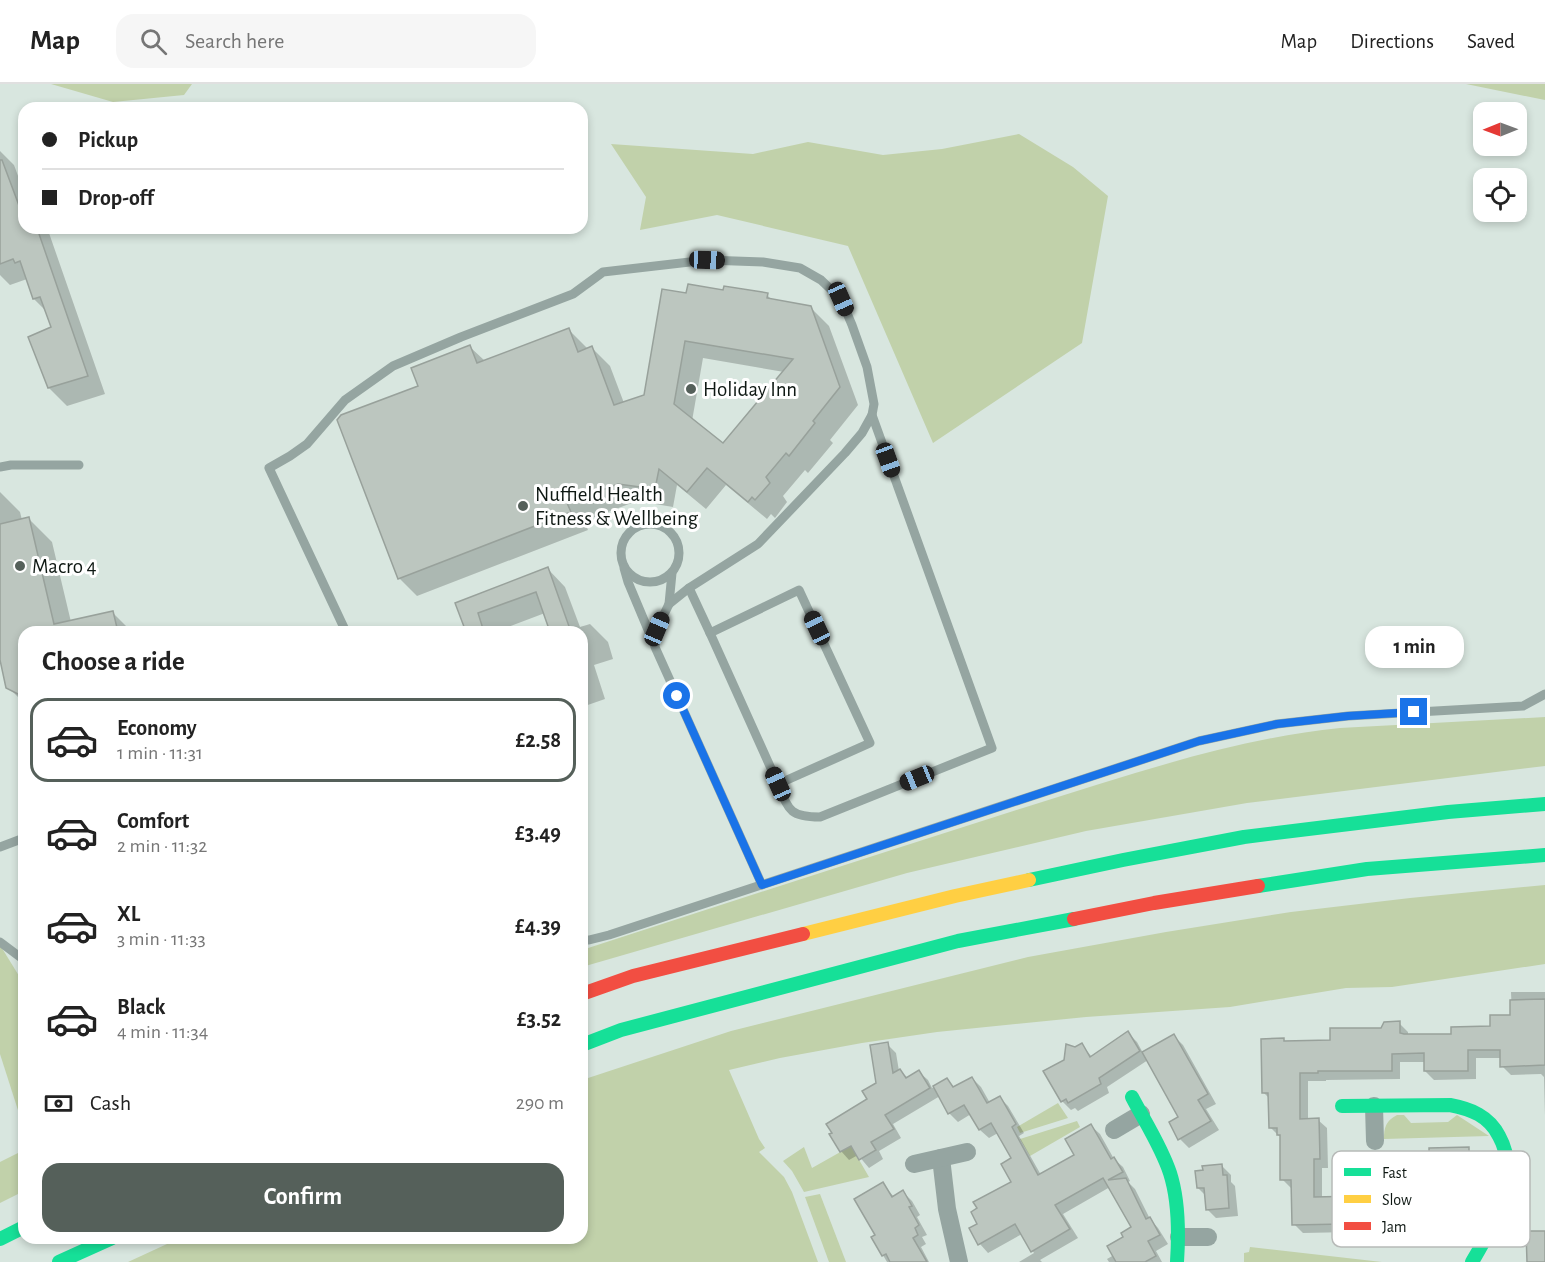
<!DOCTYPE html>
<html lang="en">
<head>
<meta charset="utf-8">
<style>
  :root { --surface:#fff; --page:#f6f6f6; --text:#222; --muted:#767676; --line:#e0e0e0; --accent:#55605a }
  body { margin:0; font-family:"Alegreya Sans",sans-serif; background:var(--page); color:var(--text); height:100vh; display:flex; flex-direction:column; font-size:22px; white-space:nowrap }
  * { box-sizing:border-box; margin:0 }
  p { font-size:20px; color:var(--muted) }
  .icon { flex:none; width:33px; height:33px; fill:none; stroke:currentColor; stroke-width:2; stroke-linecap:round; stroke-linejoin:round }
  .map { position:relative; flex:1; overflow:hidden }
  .details { position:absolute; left:18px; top:542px; width:570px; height:618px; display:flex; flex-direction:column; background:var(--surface); border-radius:18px; box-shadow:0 3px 9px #0003 }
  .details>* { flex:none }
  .guide { position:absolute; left:18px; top:18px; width:570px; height:132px; border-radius:18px; box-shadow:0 3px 9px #0003; display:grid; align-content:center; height:132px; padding:0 24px; background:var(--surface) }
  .needle { width:39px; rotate:269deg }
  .buttons { position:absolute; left:1473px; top:18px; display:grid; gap:12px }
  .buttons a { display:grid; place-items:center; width:54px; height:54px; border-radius:12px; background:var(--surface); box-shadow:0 3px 9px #0003; font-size:30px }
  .end { position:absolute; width:27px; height:27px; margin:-14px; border:8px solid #1a73e8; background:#fff; box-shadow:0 0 0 3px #fff }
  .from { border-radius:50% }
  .bubble { position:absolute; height:42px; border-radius:18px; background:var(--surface); box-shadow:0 3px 9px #0003; font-size:20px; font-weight:700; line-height:42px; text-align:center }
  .car { position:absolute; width:18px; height:36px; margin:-18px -9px; border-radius:8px; box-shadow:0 0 4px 2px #0007; background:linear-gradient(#222 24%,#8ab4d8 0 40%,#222 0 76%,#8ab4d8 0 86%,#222 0) }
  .guide b { display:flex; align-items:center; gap:21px; height:57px; font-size:22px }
  .guide b+b { border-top:2px solid var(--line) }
  .guide i { width:15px; height:15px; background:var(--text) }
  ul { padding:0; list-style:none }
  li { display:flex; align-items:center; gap:18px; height:84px; margin:0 12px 9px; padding:0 12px; border:3px solid transparent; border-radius:18px }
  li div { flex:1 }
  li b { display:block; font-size:22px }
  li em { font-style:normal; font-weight:700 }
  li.current { border-color:var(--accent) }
  li>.icon { width:54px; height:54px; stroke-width:1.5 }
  h2 { padding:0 24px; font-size:27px; line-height:72px }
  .pay { display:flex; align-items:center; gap:15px; height:66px; padding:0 24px; font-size:22px }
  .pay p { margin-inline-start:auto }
  .cta { display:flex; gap:12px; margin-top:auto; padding:12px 24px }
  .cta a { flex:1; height:69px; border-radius:18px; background:var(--accent); color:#fff; font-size:24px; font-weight:700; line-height:69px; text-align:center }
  header { display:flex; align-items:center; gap:36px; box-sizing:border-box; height:84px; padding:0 30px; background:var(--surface); border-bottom:2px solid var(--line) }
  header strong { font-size:28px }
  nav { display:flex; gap:33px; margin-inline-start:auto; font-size:21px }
  .search { width:420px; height:54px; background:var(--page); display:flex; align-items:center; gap:15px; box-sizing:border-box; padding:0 21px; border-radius:18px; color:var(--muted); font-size:22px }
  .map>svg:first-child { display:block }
  .green { fill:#c1d1aa }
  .shadow { fill:#0003; fill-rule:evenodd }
  .building { fill:#bcc6bf; stroke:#98a19b; stroke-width:1.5; fill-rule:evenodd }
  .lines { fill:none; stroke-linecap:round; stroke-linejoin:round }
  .lane { stroke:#95a5a1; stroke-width:9 }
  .street { stroke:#95a5a1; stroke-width:18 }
  .fast { stroke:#16e098; stroke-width:14 }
  .slow { stroke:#ffcf43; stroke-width:14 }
  .jam { stroke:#f24e42; stroke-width:14 }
  .route { stroke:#1a73e8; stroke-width:8 }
  .poi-dot { fill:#55605a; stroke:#fff; stroke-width:2 }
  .labels { text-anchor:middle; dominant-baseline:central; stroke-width:6; stroke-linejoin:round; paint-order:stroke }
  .poi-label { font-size:21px; fill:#0e1813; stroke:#fff; text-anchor:start }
  .key { fill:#fff; stroke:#b7bab8; stroke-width:1.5 }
  .key-label { font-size:16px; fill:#0e1813 }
</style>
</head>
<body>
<header>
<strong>Map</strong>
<div class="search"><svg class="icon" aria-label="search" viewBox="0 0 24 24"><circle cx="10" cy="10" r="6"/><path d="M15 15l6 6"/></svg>Search here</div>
<nav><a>Map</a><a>Directions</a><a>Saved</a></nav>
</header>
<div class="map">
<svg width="1545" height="1178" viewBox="0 0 1545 1178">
  <rect width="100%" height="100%" fill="#d8e6df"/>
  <g class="green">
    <polygon points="51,0 192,0 184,11 113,18"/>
    <polygon points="1466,0 1545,0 1545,16"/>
    <polygon points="1019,50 1073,83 1108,112 1082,259 933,359 848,162 717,131 640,146 646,113 611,60 753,70 808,58 883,71 942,65"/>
    <path d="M1545,633V682L1247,719L1086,747L907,789L582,883V866C729,818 876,771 1023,724C1127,692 1231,655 1340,644Z"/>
    <polygon points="1545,801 1545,880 1392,903 1346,904 1230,923 1086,933 937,948 862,959 780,974 729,986 759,1055 765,1064 759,1068 784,1093 792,1108 818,1178 128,1178 180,1154 582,1154 582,996 731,947 1028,873 1166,848 1291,828 1410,814"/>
    <polygon points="0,861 24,900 24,1045 0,970"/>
    <polygon points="1058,1019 1068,1034 1020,1049 1017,1043"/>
    <path d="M1397,1031H1404L1411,1039L1448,1038L1457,1031L1489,1052L1384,1055C1384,1043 1386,1037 1397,1031Z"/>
    <polygon points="1077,1037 1080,1043 1030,1072 1020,1055"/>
    <polygon points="851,1062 869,1093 804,1108 792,1087 783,1077 804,1063 812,1084"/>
    <polygon points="24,1066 24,1107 0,1119 0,1078"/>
    <polygon points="820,1110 846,1178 829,1178 805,1113"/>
    <polygon points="1250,1163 1382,1178 1244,1178 1244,1169 1249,1168"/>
  </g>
  <g class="shadow">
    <polygon points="0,67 14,81 24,108 24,144 44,144 49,149 105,310 67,322 49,304 52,244 46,227 34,215 27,195 10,201 0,191"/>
    <path d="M725,208L767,211L773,217L810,223L829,242L858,321L830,356L833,359L808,389L805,386L783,412L787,418L775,434L771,430L767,435L726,401L706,425L677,401L673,423L637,417L584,437L588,446L417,512L399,494L420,302L470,263L485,277L569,246L587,264H592L610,282L624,319L645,312L687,211ZM703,274L784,288L723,362L692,337Z"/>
    <polygon points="0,408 20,428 22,436 29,435 52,458 71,538 112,528 132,548 24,548 24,619 8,603 0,576"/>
    <polygon points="547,484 565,503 580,543 590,540 608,558 613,575 594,581 605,615 582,623 582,548 552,548 545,529 495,548 467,548 457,520"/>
    <polygon points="1511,908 1545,908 1545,1032 1544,993 1541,990 1511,991 1502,982 1502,974 1476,974 1476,995 1434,996 1425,987 1425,978 1400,978 1400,995 1326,996 1326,997 1308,997 1308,1036 1318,1036 1327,1044 1328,1084 1322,1084 1322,1114 1362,1114 1377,1095 1386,1104 1387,1151 1353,1151 1351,1148 1303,1149 1294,1140 1293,1104 1291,1104 1282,1095 1281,1052 1279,1052 1270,1043 1270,1015 1263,1008 1283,956 1285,958 1331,957 1382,945 1399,939 1408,948 1408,952 1452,951 1492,944 1512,933"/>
    <polygon points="1128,949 1137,958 1143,969 1174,952 1183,961 1216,1020 1206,1025 1219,1046 1189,1064 1180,1055 1180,1033 1148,976 1107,1003 1109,1009 1078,1027 1075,1024 1071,1026 1062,1017 1066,976 1075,965 1082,961 1092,973"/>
    <polygon points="887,960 896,969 899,987 900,987 908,994 919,988 928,996 932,1004 947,996 955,1004 972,994 981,1003 990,1019 1000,1014 1008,1022 1024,1049 1019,1052 1041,1091 1076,1072 1091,1042 1100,1050 1114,1075 1123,1083 1130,1097 1128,1098 1135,1105 1150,1135 1158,1144 1168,1160 1156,1167 1162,1178 1109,1178 1107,1175 1114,1171 1133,1144 1110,1103 1063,1130 1078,1154 1040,1176 1042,1178 1019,1178 1034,1169 1022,1150 988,1169 980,1160 971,1145 979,1140 1013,1098 1013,1074 998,1049 989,1054 980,1046 971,1030 958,1038 949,1029 940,1012 893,1040 901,1054 879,1067 883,1075 869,1084 858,1071 849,1076 841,1067 878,1000"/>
    <polygon points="1468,1065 1477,1074 1477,1089 1469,1089 1471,1133 1452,1134 1453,1155 1433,1155 1424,1146 1432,1109"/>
    <polygon points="1222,1082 1231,1091 1231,1098 1235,1102 1238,1132 1216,1134 1207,1125 1206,1112 1198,1104"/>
    <polygon points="883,1100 894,1113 903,1108 912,1117 920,1131 917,1133 927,1151 922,1153 926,1160 921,1163 929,1178 887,1178 873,1154 877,1152"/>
  </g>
  <g class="building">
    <polygon points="0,76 2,76 24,135 24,144 37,144 88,292 48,304 28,253 51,243 40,213 33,215 20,177 15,179 13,175 0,180"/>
    <path d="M688,200L723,206L724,202L768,209L767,214L811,222L840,303L813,337L815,339L789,372L786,369L766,393L770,399L755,416L752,413L748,418L707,384L687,408L659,385L655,405L618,400L567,419L571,428L398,495L337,336L341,331L418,302L411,284L470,261L477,279L569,244L578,268L592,262L614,321L644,311L662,205L686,209ZM685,257L793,275L723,359L674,320Z"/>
    <polygon points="29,433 54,540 113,527 118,548 24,548 24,613 6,604 0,576 0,440"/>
    <polygon points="548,483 571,548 550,548 536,508 478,529 484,548 466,548 455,519"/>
    <polygon points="1545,915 1545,981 1500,983 1500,966 1468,966 1468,987 1424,987 1424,969 1392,970 1392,987 1318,987 1318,989 1300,989 1300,1035 1319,1034 1320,1075 1314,1075 1314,1113 1360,1112 1361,1094 1378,1093 1379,1143 1343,1142 1343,1140 1292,1141 1291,1096 1280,1096 1280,1051 1277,1051 1277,1044 1269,1044 1268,1009 1262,1009 1261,955 1284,954 1284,957 1330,956 1330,944 1381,944 1384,938 1400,937 1400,949 1404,950 1451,950 1451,943 1490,942 1490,931 1510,931 1510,916"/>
    <polygon points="1128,947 1140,967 1099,994 1101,1000 1068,1019 1066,1015 1061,1018 1043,987 1064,976 1066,960 1075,963 1082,959 1090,973"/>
    <polygon points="1174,950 1208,1010 1198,1016 1211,1037 1178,1056 1169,1038 1178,1033 1142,968"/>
    <polygon points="888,958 893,989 900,985 906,994 919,986 930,1004 885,1031 894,1045 871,1058 876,1066 859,1076 851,1062 840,1068 829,1050 832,1049 826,1040 867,1015 862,1007 876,999 870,961"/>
    <polygon points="972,993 987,1019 1000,1012 1016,1040 1012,1043 1038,1091 1074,1071 1065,1055 1091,1040 1111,1075 1114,1073 1123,1088 1108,1096 1126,1094 1146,1135 1150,1133 1160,1151 1148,1157 1156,1172 1145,1178 1116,1178 1107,1162 1123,1153 1121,1149 1131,1143 1103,1094 1055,1121 1070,1145 1031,1168 1015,1140 978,1161 969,1144 977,1140 971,1128 977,1124 973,1118 1011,1098 1001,1080 1011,1074 991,1039 979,1046 964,1021 948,1030 933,1002 947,994 953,1003"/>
    <polygon points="1469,1063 1469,1081 1461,1081 1462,1125 1444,1125 1445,1146 1422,1147 1421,1108 1430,1108 1429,1064"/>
    <polygon points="1222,1080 1223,1091 1227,1091 1229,1124 1206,1126 1204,1104 1197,1104 1195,1087 1203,1086 1202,1082"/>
    <polygon points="883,1098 892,1113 903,1106 912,1122 909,1123 919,1141 915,1144 918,1151 913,1154 927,1178 890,1178 886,1170 882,1172 871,1153 875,1151 854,1115"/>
    <polygon points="1526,1147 1545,1147 1545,1178 1527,1178"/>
  </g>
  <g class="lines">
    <g class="lane">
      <polyline points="0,383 11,381 79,381"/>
      <circle cx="650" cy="469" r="29"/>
      <polyline points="624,484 628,498 654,560"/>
      <polyline points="672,489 669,520 657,545 655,563 762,801"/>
      <polyline points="689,504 710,549"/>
      <polygon points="799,506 870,659 778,700 710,549"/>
      <polyline points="346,548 269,384 290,372 307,360 345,316 393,282 461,253 573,210 603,188 707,176 763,178 800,184 821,196 841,215 852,241 867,283 874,320 872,331 862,349 845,369 758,460 689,504 669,520"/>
      <path d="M778,700C789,727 790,733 820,733L992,664L872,331"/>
      <polyline points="0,763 24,754"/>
      <polyline points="582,856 589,856 609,851 1199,657 1277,640 1348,632 1523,622 1545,610"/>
      <polyline points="0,858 24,876"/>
    </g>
    <g class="street">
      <polyline points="1374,1022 1375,1057"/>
      <polyline points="1114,1046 1141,1030"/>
      <polyline points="941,1074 947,1125 959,1178"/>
      <polyline points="914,1080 967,1068"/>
      <polyline points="1179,1153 1208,1153"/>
    </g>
    <g class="fast">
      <polyline points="1029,796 1123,776 1244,753 1448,728 1545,720"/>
      <polyline points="1258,802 1367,785 1545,771"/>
      <polyline points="582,961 621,946 958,857 1074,835"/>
      <path d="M1132,1013C1145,1038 1161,1062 1170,1089C1179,1117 1179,1148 1177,1178"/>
      <path d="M1342,1022L1450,1021C1471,1025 1489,1032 1499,1052C1522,1093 1493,1142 1472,1178"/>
      <polyline points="0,1155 24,1143"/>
      <polyline points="59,1178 112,1154"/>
    </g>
    <polyline class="slow" points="803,850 955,812 1029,796"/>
    <g class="jam">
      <polyline points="1074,835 1154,819 1258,802"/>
      <polyline points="582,910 633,892 803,850"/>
    </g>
  </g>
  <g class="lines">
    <polyline class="route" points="677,612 762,801 1199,657 1277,640 1348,632 1414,628"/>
  </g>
  <g class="poi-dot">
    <circle cx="691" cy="305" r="6"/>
    <circle cx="523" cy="422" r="6"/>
    <circle cx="20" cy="482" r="6"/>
  </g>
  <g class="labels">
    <g class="poi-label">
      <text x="703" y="305">Holiday Inn</text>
      <text x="535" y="410">Nuffield Health<tspan x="535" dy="24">Fitness &amp; Wellbeing</tspan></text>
      <text x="32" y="482">Macro 4</text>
    </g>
  </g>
  <rect x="1332" y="1067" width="198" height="96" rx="9" class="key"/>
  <rect x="1344" y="1084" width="27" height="8" fill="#16e098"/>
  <rect x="1344" y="1111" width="27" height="8" fill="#ffcf43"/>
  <rect x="1344" y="1138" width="27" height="8" fill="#f24e42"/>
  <g class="key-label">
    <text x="1382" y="1094">Fast</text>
    <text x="1382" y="1121">Slow</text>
    <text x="1382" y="1148">Jam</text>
  </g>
</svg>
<div class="buttons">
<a><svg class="needle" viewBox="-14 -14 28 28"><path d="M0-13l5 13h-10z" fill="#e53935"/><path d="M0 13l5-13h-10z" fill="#767676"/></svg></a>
<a><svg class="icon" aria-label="locate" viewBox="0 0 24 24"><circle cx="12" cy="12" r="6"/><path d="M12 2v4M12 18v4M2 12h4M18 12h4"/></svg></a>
</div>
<i class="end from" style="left:677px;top:612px"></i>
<i class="end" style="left:1414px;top:628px"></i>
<div class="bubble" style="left:1365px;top:542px;width:99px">1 min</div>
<i class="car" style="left:707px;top:176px;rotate:92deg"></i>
<i class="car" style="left:841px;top:215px;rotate:156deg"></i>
<i class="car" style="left:888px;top:376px;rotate:160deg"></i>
<i class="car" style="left:817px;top:544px;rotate:335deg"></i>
<i class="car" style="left:657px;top:545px;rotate:23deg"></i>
<i class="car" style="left:917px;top:694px;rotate:248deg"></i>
<i class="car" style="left:778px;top:700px;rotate:336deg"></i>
<div class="guide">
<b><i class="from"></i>Pickup</b>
<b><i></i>Drop-off</b>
</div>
<section class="details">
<h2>Choose a ride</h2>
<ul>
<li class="current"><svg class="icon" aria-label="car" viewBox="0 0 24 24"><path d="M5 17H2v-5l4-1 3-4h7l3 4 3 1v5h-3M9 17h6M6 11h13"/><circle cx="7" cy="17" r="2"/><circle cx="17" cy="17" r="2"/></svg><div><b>Economy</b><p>1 min · 11:31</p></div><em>£2.58</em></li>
<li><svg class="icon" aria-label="car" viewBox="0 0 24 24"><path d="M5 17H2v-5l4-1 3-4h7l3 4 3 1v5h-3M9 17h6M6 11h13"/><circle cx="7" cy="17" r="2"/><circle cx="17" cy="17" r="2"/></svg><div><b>Comfort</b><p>2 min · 11:32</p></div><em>£3.49</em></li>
<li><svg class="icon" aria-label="car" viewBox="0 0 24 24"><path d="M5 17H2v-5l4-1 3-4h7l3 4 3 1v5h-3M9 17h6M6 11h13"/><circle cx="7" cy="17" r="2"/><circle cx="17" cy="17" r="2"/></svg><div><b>XL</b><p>3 min · 11:33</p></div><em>£4.39</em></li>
<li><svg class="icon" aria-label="car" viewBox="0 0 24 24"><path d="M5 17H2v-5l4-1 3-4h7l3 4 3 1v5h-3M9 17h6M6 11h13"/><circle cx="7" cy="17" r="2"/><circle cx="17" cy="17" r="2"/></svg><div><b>Black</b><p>4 min · 11:34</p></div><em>£3.52</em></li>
</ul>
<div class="pay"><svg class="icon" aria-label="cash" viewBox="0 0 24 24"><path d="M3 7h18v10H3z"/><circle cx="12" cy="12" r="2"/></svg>Cash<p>290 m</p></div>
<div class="cta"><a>Confirm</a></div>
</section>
</div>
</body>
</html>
